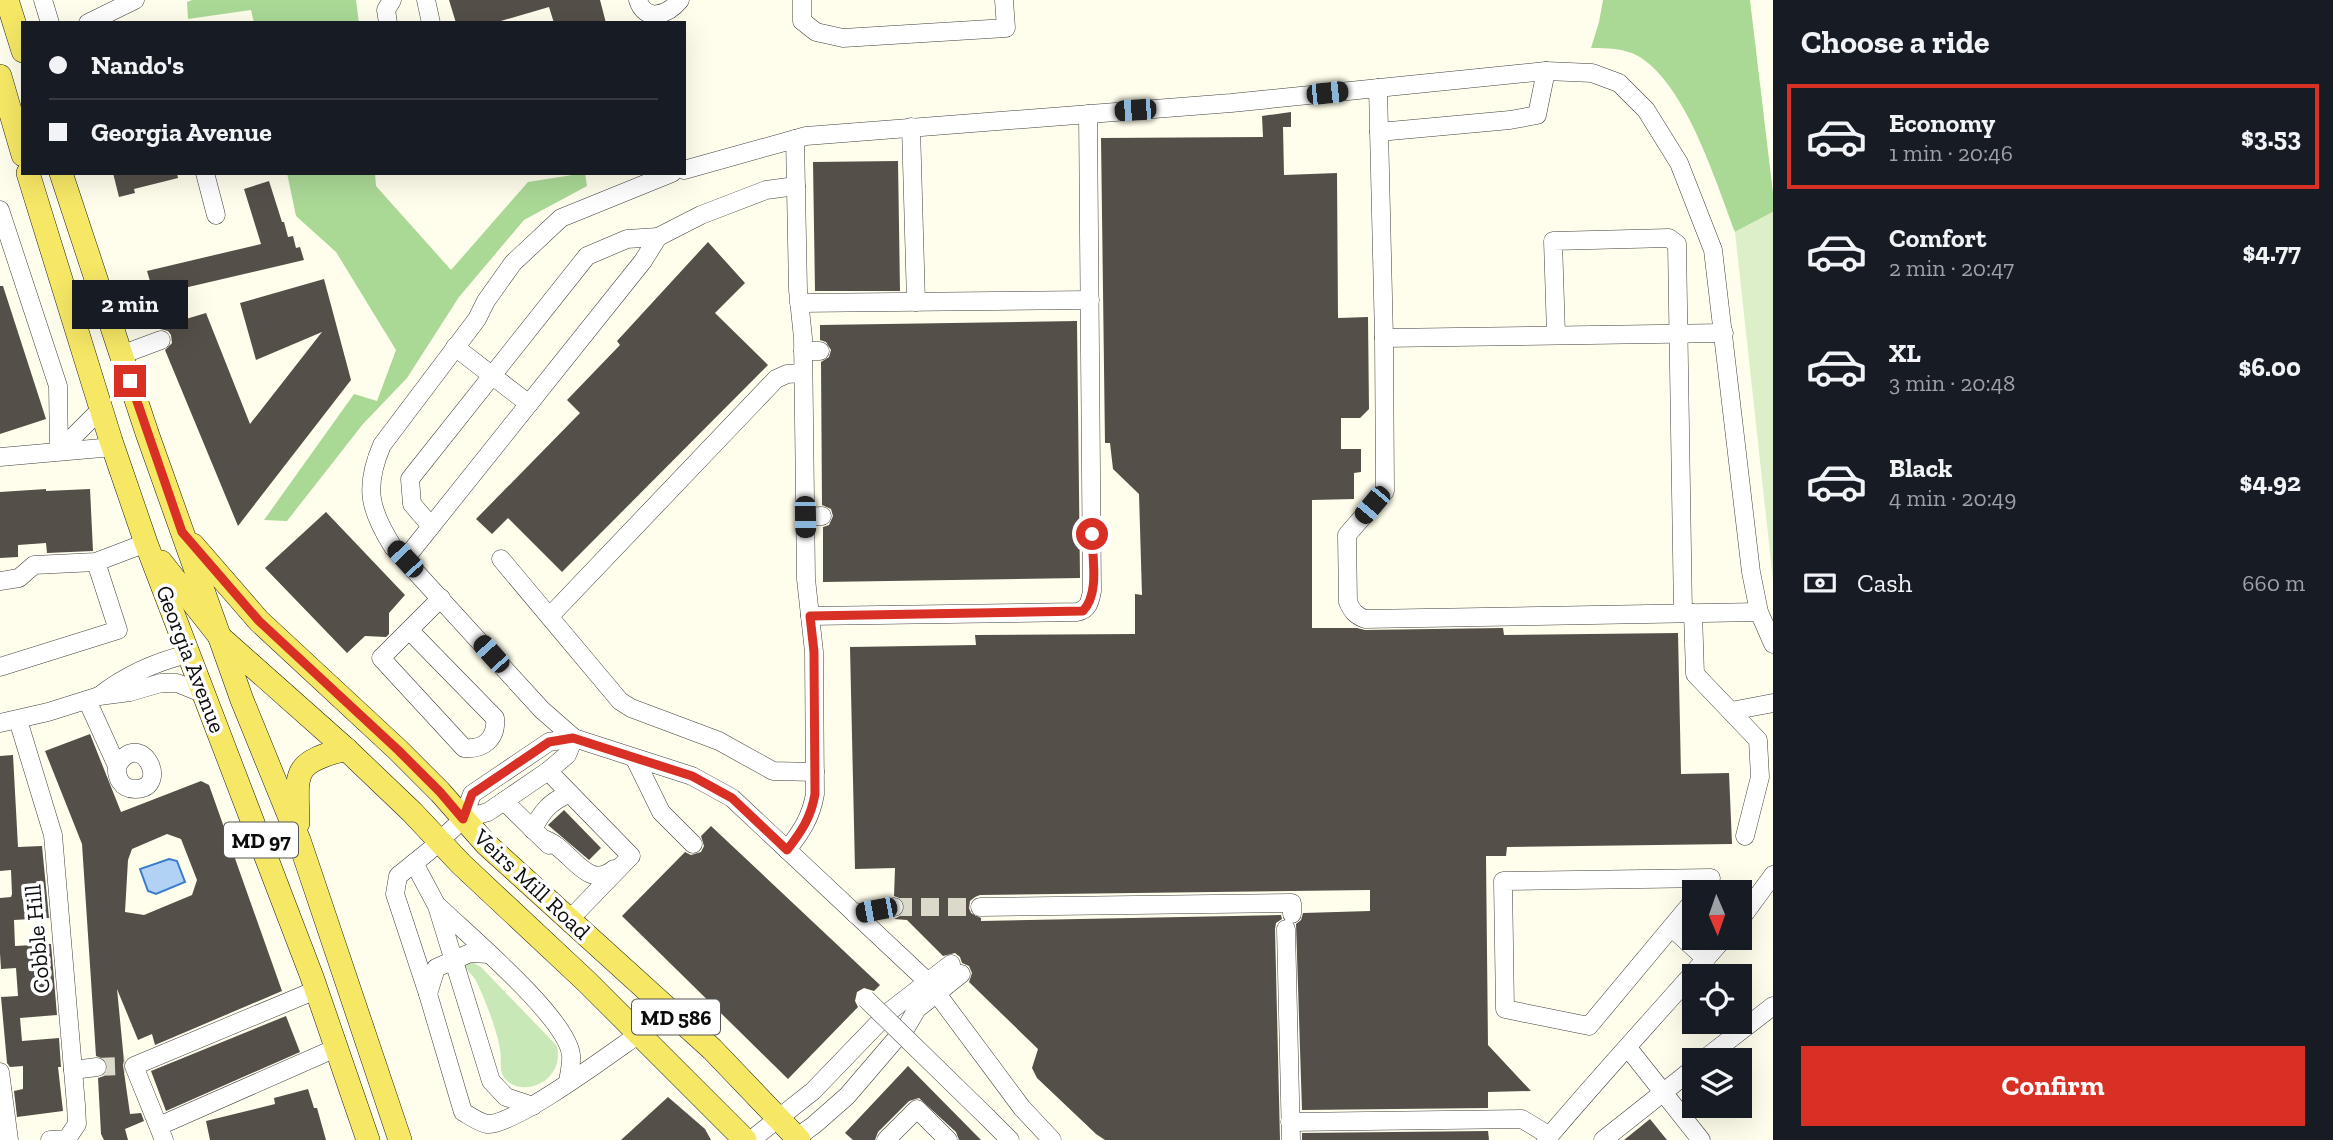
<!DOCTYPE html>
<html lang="en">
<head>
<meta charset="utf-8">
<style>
  :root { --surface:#171b24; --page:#242831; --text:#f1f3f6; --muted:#9ea1a6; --line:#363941; --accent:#d93025 }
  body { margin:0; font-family:"Zilla Slab",serif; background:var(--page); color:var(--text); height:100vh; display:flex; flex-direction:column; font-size:26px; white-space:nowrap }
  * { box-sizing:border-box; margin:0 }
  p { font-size:23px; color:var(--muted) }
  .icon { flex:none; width:38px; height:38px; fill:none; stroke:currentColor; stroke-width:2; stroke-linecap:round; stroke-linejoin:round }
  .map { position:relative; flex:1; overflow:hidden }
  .sheet { display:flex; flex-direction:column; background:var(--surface); width:560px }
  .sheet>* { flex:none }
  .top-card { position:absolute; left:21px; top:21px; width:665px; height:154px; border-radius:0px; box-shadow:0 7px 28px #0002; display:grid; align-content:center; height:154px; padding:0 28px; background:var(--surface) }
  .needle { width:46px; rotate:178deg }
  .controls { position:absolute; left:1682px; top:880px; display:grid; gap:14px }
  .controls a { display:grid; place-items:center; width:70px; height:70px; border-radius:0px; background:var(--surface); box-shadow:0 7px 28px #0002; font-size:35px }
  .end { position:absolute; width:32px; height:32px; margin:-16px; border:9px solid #d93025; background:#fff; box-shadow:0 0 0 4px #fff }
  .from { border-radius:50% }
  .bubble { position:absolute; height:49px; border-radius:0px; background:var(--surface); box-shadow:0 7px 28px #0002; font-size:23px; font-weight:700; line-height:49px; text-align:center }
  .car { position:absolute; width:21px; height:42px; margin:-21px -10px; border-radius:9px; box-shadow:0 0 5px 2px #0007; background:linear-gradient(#222 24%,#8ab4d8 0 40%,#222 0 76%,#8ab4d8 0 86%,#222 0) }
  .top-card b { display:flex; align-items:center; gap:24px; height:66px; font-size:26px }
  .top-card b+b { border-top:2px solid var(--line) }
  .top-card i { width:18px; height:18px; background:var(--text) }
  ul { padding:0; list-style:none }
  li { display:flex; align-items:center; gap:21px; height:105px; margin:0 14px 10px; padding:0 14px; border:4px solid transparent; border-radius:0px }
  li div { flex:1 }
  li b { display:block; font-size:26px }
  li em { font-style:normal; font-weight:700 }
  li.selected { border-color:var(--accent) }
  li>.icon { width:63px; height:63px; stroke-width:1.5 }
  h2 { padding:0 28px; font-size:32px; line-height:84px }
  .pay { display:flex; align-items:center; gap:18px; height:77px; padding:0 28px; font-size:26px }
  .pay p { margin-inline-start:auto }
  .button { display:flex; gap:14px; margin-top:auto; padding:14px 28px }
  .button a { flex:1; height:80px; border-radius:0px; background:var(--accent); color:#fff; font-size:28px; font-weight:700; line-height:80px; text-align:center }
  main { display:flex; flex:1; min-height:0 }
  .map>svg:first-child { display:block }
  .green { fill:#c9e8b7 }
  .forest { fill:#aad996 }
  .pitch { fill:#dcefc8 }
  .water { fill:#b2d2f5; stroke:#3a7ccb; stroke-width:2 }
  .building { fill:#554f49; fill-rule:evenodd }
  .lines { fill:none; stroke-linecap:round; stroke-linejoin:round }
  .minor-tunnel { stroke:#dbdaca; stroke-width:18; stroke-dasharray:18 9; stroke-linecap:butt }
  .minor-casing { stroke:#3f3f3f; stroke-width:19 }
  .major-casing { stroke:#1d1d1d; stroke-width:24 }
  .minor { stroke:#fff; stroke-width:18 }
  .major { stroke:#f6e865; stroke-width:23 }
  .minor-bridge-casing { stroke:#3f3f3f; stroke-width:19; stroke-linecap:butt }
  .minor-bridge { stroke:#fff; stroke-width:18 }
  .route { stroke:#d93025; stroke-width:9 }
  .labels { text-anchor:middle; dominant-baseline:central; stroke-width:7; stroke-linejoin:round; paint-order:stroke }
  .shield { fill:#fff; stroke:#555; stroke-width:2 }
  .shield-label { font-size:21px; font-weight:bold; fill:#0c0c0c }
  .street-label { font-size:23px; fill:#0c0c0c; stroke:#fff }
</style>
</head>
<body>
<main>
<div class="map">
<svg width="1773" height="1140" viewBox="0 0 1773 1140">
  <rect width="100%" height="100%" fill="#fffeec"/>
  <path class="green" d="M466,963H474L481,967L557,1046C559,1058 558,1066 550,1076C538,1089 514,1093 503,1076C499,1069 502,1058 500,1050C498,1033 485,999 477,983C475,977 468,972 464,966Z"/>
  <g class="forest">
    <polygon points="192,0 356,0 359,23 254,23 251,10 188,19 187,2"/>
    <path d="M1603,0H1750L1773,193V212L1735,232C1716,182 1686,84 1638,56C1623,48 1608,48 1591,48L1599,22Z"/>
    <polygon points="287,173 375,173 376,186 451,270 528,182 585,173 587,186 524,220 459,297 407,378 363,424 287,521 264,520 354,394 377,401 396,350 336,252 296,216"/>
  </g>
  <polygon class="pitch" points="1773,212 1773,580 1735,232"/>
  <polygon class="water" points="169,859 177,861 185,882 156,894 148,891 140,869"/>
  <g class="building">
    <polygon points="449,0 600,0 606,23 554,23 549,7 494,23 456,23"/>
    <polygon points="1291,112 1291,127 1283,127 1284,175 1337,173 1338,318 1368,317 1369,409 1360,418 1341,418 1341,449 1361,449 1361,472 1354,473 1354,499 1312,500 1312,628 1357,628 1365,630 1503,628 1504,635 1678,633 1681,774 1729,773 1732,844 1507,847 1506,856 1486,856 1488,1045 1531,1091 1488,1092 1488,1108 1302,1110 1296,924 1301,920 1303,913 1370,911 1370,890 980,895 975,897 970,901 969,908 971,913 981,918 981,921 1281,915 1282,919 1276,923 1275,929 1280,1140 1105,1140 1096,1134 1037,1078 1032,1068 1038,1049 969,982 972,973 969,966 962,963 960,957 955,953 943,956 907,920 894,919 902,915 905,906 902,899 894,896 895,868 855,869 850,647 976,645 975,635 1135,634 1135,594 1142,595 1139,494 1113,469 1110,443 1105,443 1101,138 1263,137 1262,116"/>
    <polygon points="898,161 900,291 815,291 813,162"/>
    <polygon points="113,173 177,173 178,178 134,189 135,193 119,197"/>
    <polygon points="269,181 282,222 284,222 288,237 293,236 296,248 300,247 304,260 154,295 147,271 261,244 244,189"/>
    <polygon points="708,242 745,283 715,313 768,365 562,572 508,518 492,534 476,519 580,413 567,400 620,345 617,341"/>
    <polygon points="324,279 351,380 238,526 165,350 172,343 171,335 168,331 156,328 206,313 250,424 322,332 256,360 240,303"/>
    <polygon points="0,286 3,286 46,419 0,434"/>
    <polygon points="1077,321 1080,578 823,582 823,527 829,525 833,516 831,509 822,505 821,362 829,357 831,350 826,342 820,340 820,325"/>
    <polygon points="46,489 46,491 90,489 93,551 47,553 46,543 18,545 18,557 0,558 0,492"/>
    <polygon points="326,512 405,595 389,613 389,634 386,637 365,636 347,653 265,568"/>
    <path d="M90,734L121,812L201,781L209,785L282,991L155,1045L152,1034L138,1040L117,989L124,1061L123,1065L130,1114L141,1113L144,1121L125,1129L128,1140H104L101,1134L98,1078L104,1076L108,1066L106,1060L96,1056L82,844L45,751ZM167,834L181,839L197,880L192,895L144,915L125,912L128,860L132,849Z"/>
    <polygon points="13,755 18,847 42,846 49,918 14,920 15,946 51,944 57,1015 20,1018 22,1041 59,1038 61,1067 58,1067 63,1111 17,1117 14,1091 23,1089 23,1066 10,1067 7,1063 1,997 18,996 16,968 1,969 0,953 0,898 11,897 12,894 11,870 0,871 0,756"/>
    <polygon points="564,810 601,848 589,860 548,825"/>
    <polygon points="711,826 880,985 874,991 864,988 857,992 855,1001 858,1007 788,1079 622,916 685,852 691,855 701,852 704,846 701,836"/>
    <polygon points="286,1016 300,1052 166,1111 151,1071"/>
    <polygon points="908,1066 981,1140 959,1140 956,1132 919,1098 909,1101 878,1132 875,1140 853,1140 845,1133"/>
    <polygon points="308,1089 314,1108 317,1108 326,1140 210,1140 206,1121 275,1104 274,1098"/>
    <polygon points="668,1097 705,1129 711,1140 621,1140"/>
    <polygon points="1650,1119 1667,1140 1624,1140"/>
    <polygon points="1488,1131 1489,1140 1302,1140 1302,1133"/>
  </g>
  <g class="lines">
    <g class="minor-tunnel">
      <polyline points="894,907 980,907"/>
      <polyline points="97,1067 125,1066"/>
    </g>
    <g class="minor-casing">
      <g id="minor">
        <polyline points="43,0 50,23"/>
        <polyline points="426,0 431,23"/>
        <path d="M638,0C645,23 668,15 680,0"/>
        <polyline points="802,0 802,21 816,32 843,38 1006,28 1004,0"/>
        <polyline points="88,23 135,0"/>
        <polyline points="388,23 386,10 392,0"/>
        <path d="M1378,88L1384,338L1385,491L1347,535L1348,602C1352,611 1355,615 1365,619L1759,612"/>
        <polyline points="911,127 916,302"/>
        <polyline points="1379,132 1510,120 1537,115 1546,71"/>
        <polyline points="684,170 806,136 1231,103 1546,71 1592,73 1619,83 1646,110 1679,163 1713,250 1751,572 1759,612 1773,644"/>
        <polyline points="205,173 216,215"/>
        <path d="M672,173L561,218L513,263L486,301L477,319L382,445C364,487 369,509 393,547L542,710L574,738L692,776L732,798L929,983L1022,1108L1052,1140"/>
        <polyline points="0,210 58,386 59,451"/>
        <polyline points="799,303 1090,300"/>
        <polyline points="1556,334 1553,241 1669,238 1677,244 1683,613"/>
        <polyline points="1384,338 1724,333"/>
        <polyline points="455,347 529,404"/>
        <polyline points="803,351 820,351"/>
        <polyline points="121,355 161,340"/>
        <polyline points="59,451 101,409"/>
        <polyline points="0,457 113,447"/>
        <polyline points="805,517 822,516"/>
        <polyline points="431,526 412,504 410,479 587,256 627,239 658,237"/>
        <polyline points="405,559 643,261 658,237 701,215 766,190 796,186"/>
        <polyline points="501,559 620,701 631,708 719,741 773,771 815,772"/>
        <polyline points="0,581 19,578 34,565 96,562 146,543"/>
        <polyline points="1693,613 1695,674 1758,740 1760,777 1745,836"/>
        <polyline points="550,616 776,379 787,374 803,373"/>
        <path d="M810,616L1077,612C1088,610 1090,602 1092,591L1088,114"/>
        <path d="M409,630L495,718C497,738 484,750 464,748L381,658L441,598"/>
        <polyline points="0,667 118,630 96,562"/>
        <path d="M99,696C126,675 155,662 188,654"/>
        <path d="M87,700L117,766C116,777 121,789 135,789C172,789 141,726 117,766"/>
        <polyline points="1731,711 1773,703"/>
        <polyline points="18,720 53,835 76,1105 77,1124 67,1139 50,1140"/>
        <polyline points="0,723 48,712 99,696 130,692 161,683 177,683 204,694"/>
        <path d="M574,738L549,742L472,794L463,819L429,851L398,876L395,894L428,994L463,1112C470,1116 480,1123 487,1124C514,1126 613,1052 639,1034"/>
        <polyline points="635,759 661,812 693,844"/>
        <polyline points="548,771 631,856 569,920"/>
        <polyline points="504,801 549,845"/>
        <polyline points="463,819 488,812 548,771 567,755 574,738"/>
        <path d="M533,830C541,812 550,802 568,794"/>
        <path d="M543,839C569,845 586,893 614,869"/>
        <path d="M787,850C802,831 811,817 815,794L814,652L806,579L803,338L798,290L795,139"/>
        <polyline points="414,863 437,906 491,1081 506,1097 533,1106"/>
        <polyline points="1694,900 1589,1026 1505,1009 1503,881 1711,878 1700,892"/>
        <path d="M439,907C468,935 567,1018 571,1055C572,1063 569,1074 568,1082"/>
        <polyline points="980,907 1292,903 1292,914"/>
        <polyline points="855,914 894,907"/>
        <polyline points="1740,920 1773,875"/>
        <polyline points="1672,928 1706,959"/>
        <polyline points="1286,929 1291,1140"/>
        <polyline points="428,994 436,968 470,953 489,954"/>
        <polyline points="1628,1048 1701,1140"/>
        <polyline points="1703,1060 1773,1006"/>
        <polyline points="73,1070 97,1067"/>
        <polyline points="0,1072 9,1140"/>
        <polyline points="987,1117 1010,1140"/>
        <polyline points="1290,1122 1522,1119 1550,1136"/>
        <polyline points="159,1126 336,1048"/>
        <polyline points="164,1140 134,1066 316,990"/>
        <polyline points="751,1140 813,1091 890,1011 951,964"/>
        <polyline points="793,1140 814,1125 847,1096 907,1026 917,1009 961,974"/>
        <polyline points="886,1140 917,1109 948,1140"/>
        <path d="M1546,1140C1604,1071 1665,1006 1724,938"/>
        <polyline points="1603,1140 1694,1068"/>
      </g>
    </g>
    <g class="major-casing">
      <g id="major">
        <polyline points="7,0 23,51"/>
        <polyline points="0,76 23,155"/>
        <polyline points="28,173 111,441 146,543 312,977 368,1140"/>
        <polyline points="61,173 147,433 242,700 299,840 400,1140"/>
        <polyline points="193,545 259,621 398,750 440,792 486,844 712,1049 799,1140"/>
        <polyline points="161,562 221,638 346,749 412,812 461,864 587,982 745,1140"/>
        <path d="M298,823C297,772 291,763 346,749"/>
      </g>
    </g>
    <use href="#minor" class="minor"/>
    <use href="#major" class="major"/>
    <g class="minor-bridge-casing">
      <polyline id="minor-bridge" points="866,999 987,1117"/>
    </g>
    <use href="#minor-bridge" class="minor-bridge"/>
  </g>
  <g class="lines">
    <path class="route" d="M130,381L182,532L259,621L398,750L440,792L463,819L472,794L549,742L573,738L692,776L732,798L787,850C802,831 811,817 815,794L814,652L810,616L1083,611C1100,593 1092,558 1092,534"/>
  </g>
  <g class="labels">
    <g class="shield">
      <rect x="224" y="822.5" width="74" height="35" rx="5"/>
      <rect x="632" y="999.5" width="88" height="35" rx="5"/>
    </g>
    <g class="shield-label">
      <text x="261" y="840">MD 97</text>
      <text x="676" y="1017">MD 586</text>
    </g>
    <g class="street-label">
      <text transform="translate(191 659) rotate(69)">Georgia Avenue</text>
      <text transform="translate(532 884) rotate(43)">Veirs Mill Road</text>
      <text transform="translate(37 939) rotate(-95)">Cobble Hill</text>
    </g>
  </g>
</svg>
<div class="controls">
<a><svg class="needle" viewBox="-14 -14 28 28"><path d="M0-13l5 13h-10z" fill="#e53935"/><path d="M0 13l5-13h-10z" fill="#9ea1a6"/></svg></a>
<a><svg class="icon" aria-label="locate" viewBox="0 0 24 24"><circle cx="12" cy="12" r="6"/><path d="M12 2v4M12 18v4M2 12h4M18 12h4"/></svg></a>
<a><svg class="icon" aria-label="layers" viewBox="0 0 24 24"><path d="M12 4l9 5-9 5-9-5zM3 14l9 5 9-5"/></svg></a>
</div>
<i class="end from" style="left:1092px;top:534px"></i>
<i class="end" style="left:130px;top:381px"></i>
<div class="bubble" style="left:72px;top:280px;width:116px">2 min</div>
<i class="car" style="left:1327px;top:93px;rotate:84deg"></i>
<i class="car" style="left:1135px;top:110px;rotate:266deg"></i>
<i class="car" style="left:1372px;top:505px;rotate:220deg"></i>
<i class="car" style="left:805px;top:517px;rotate:179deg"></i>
<i class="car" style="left:405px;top:559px;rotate:317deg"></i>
<i class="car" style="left:491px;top:654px;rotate:318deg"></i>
<i class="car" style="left:876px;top:910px;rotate:259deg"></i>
<div class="top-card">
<b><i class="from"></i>Nando's</b>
<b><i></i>Georgia Avenue</b>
</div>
</div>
<section class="sheet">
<h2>Choose a ride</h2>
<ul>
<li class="selected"><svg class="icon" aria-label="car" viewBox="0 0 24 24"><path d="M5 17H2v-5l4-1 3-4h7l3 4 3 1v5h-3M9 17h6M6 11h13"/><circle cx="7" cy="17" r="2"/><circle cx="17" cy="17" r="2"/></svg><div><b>Economy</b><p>1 min · 20:46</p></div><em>$3.53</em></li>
<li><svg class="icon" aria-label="car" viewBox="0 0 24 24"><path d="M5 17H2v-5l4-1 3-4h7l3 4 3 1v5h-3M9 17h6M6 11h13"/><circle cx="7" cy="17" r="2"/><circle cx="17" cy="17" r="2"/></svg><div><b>Comfort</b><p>2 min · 20:47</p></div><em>$4.77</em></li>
<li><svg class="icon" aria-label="car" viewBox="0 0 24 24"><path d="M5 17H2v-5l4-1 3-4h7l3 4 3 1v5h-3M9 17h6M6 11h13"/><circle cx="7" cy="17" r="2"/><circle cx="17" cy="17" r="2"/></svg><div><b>XL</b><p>3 min · 20:48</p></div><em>$6.00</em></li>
<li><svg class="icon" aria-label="car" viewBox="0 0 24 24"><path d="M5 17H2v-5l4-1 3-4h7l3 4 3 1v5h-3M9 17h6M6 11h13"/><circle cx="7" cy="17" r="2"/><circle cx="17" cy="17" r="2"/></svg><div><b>Black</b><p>4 min · 20:49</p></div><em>$4.92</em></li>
</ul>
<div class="pay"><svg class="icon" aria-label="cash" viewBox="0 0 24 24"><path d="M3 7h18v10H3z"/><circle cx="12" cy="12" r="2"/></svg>Cash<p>660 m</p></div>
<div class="button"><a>Confirm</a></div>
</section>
</main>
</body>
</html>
